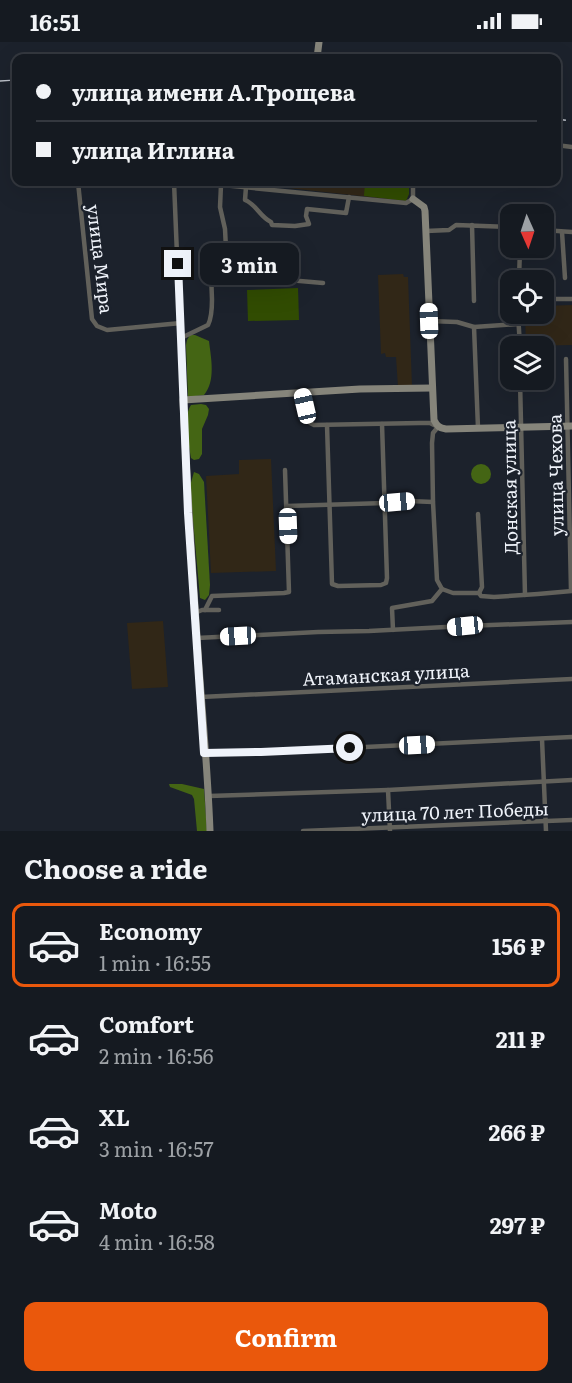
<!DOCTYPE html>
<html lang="en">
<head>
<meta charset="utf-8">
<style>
  :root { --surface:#151a21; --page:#1e232a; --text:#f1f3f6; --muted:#9da1a5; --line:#34383f; --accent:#ea580c }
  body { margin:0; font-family:Literata,serif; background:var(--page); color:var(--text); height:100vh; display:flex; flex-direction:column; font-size:22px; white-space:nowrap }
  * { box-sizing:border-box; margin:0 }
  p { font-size:20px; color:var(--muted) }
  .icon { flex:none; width:33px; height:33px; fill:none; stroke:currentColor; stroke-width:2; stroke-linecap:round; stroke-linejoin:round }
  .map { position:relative; height:789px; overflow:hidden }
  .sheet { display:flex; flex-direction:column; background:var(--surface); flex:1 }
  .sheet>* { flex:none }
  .banner { position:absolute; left:12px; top:12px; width:549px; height:132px; border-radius:12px; box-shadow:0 6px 24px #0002,0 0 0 2px var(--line); display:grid; align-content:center; height:132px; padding:0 24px; background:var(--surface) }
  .needle { width:39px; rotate:177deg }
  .controls { position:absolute; left:500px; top:162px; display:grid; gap:12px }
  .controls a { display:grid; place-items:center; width:54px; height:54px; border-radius:12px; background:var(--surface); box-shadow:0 6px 24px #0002,0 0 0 2px var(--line); font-size:30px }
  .end { position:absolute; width:27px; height:27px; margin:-14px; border:8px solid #eff3fa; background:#111; box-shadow:0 0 0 3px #111 }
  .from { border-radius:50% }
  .bubble { position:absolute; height:42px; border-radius:12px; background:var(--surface); box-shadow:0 6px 24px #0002,0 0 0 2px var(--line); font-size:20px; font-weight:700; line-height:42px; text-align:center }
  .car { position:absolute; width:18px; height:36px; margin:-18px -9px; border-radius:8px; box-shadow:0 0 4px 2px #0007; background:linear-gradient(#fff 24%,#345 0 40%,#fff 0 76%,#345 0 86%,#fff 0) }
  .banner b { display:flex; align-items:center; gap:21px; height:57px; font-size:22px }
  .banner b+b { border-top:2px solid var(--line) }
  .banner i { width:15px; height:15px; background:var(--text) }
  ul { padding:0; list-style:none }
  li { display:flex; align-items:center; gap:18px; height:84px; margin:0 12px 9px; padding:0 12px; border:3px solid transparent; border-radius:12px }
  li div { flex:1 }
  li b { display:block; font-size:22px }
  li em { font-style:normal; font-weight:700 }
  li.on { border-color:var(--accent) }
  li>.icon { width:54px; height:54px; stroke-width:1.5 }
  h2 { padding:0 24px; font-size:27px; line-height:72px }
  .primary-button { display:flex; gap:12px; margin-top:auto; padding:12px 24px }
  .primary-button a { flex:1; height:69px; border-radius:12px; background:var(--accent); color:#fff; font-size:24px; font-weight:700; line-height:69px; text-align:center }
  .status { display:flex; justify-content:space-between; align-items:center; height:42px; padding:0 30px; background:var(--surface); direction:ltr }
  .status svg { height:16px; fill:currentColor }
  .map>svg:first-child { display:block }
  .industrial { fill:#312717 }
  .education { fill:#312718 }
  .green { fill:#314c02 }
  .forest { fill:#446514 }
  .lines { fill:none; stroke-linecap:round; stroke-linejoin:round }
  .street { stroke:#62615b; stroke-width:4.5 }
  .secondary { stroke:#86857b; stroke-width:7 }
  .rail { stroke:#bec3cb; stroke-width:1.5; stroke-dasharray:10 10; stroke-linecap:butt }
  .route { stroke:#eff3fa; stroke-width:8 }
  .labels { text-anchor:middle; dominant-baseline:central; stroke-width:4.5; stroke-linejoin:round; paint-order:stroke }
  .street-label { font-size:18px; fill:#eff3fa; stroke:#1c222c }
</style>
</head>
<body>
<div class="status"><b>16:51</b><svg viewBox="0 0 49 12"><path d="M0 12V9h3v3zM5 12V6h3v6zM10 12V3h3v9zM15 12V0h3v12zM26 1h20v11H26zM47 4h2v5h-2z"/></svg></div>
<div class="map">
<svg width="572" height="789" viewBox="0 0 572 789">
  <rect width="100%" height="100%" fill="#1c222c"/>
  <g class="industrial">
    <polygon points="403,232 404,235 408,235 412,344 398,345 396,315 386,315 385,311 381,312 378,233"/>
    <polygon points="271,417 276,529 211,531 206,434 239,432 239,418"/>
    <polygon points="163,579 168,645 132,647 127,581"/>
  </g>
  <g class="education">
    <polygon points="262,140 409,140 409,152 406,159 261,143"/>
    <polygon points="572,263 572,303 526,304 525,272 543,272 543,264"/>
  </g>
  <g class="green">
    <polygon points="365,140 409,140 409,152 406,159 364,154"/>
    <polygon points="298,246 299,278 248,279 247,248"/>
  </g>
  <g class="forest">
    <path d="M190,293H195L209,299C211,316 216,339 204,353L188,355L186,303L187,298Z"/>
    <path d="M201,362L206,363L209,367L208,373L202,387V412L199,417L194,418L191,416C189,400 182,377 191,363Z"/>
    <circle cx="481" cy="432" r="10"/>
    <polygon points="194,430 199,432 204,440 210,543 209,553 205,558 200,556 190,444"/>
    <polygon points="169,742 182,742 204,747 207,789 197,789 194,757 192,753 170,745"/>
  </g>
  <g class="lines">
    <g class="street">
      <polyline points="556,103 572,105"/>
      <polyline points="78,140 92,277 97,284 107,288 181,281"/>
      <polyline points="174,140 183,358"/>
      <polyline points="191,140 406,161 413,157 413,140"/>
      <path d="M246,145L245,158C256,162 260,175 271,180L272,183L295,184L309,182L306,174L307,167L346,171L349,155"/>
      <polyline points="472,183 474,259"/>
      <polyline points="543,188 572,190"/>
      <polyline points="426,189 449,188 456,183 510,185"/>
      <polyline points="562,190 565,236"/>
      <polyline points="210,231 208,220 226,207 225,187 220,165 221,143"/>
      <polyline points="519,238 520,206"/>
      <polyline points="543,257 572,257"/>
      <polyline points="518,272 520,304"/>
      <polyline points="429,279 457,280 474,285 518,282"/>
      <polyline points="474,285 478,386"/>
      <path d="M181,296L208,283C214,271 212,244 210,231L323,241"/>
      <polyline points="566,317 571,548"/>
      <polyline points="520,338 525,553"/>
      <polyline points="302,351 310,381 314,383 420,381 430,381 438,385 433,391 432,401 433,460 437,538 442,547 432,559 392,566 393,588"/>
      <polyline points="327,383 332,542 338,544 381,543 386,541 387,536 382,382"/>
      <polyline points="287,464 385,461 409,459 433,460"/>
      <polyline points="478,472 482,545 479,551"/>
      <polyline points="442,547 453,551 479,551"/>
      <polyline points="479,551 481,554 494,555 538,552 572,549"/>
      <polyline points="205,568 212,554 284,551 289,550 285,428"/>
      <polyline points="195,571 202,568 219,568"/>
      <polyline points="197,596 318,590 369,589 465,584 572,580"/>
      <polyline points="201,655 572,637"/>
      <polyline points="542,697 546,789"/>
      <polyline points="204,711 262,710 572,695"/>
      <polyline points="388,748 390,789"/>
      <polyline points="209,754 388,748 572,738"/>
      <polyline points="303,789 572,778"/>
    </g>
    <g class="secondary">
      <polyline points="317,16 319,0"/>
      <path d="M413,157L424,165L425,169L434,378C437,384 439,386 446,387L572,384"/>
      <path d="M210,789C208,734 203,679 199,624C193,535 187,447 183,358L360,347L432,346"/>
    </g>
    <g class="rail">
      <polyline points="0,39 16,38"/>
      <polyline points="556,77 572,79"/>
    </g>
  </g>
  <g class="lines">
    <polyline class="route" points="178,222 188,471 204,711 261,710 350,706"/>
  </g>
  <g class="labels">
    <g class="street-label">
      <text transform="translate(101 217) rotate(83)">улица Мира</text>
      <text transform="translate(555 433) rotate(-91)">улица Чехова</text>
      <text transform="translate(509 445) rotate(-91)">Донская улица</text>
      <text transform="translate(386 632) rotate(-3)">Атаманская улица</text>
      <text transform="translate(455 769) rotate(-2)">улица 70 лет Победы</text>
    </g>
  </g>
</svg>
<div class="controls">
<a><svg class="needle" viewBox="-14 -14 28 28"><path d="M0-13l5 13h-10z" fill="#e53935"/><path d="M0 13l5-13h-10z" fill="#9da1a5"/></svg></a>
<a><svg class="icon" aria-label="locate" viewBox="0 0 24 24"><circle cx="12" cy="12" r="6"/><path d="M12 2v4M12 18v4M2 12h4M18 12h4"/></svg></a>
<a><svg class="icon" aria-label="layers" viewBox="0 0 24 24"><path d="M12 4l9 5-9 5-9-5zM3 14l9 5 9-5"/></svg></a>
</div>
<i class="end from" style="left:350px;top:706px"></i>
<i class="end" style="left:178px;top:222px"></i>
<div class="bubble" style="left:200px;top:201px;width:99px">3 min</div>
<i class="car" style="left:429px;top:279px;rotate:358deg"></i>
<i class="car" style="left:305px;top:364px;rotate:347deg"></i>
<i class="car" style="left:397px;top:460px;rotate:85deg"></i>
<i class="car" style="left:288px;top:484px;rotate:178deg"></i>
<i class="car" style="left:465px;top:584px;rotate:264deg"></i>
<i class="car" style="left:238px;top:594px;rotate:267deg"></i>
<i class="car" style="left:417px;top:703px;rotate:87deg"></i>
<div class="banner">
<b><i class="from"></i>улица имени А.Трощева</b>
<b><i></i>улица Иглина</b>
</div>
</div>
<section class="sheet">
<h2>Choose a ride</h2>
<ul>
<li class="on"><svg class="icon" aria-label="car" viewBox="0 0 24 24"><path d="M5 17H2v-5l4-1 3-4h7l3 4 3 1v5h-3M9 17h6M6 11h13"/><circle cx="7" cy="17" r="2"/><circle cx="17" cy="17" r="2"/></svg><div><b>Economy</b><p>1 min · 16:55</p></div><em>156 ₽</em></li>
<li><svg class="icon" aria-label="car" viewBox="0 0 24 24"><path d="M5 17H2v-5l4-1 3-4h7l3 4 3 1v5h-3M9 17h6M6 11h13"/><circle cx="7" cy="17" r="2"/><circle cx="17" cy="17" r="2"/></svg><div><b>Comfort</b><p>2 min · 16:56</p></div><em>211 ₽</em></li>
<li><svg class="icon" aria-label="car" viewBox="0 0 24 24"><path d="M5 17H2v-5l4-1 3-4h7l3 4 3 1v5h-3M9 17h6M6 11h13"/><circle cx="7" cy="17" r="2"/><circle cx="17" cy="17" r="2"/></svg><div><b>XL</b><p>3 min · 16:57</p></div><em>266 ₽</em></li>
<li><svg class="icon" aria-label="car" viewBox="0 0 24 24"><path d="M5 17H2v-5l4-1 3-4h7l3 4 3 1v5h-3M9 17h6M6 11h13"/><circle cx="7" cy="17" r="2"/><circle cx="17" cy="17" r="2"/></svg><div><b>Moto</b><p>4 min · 16:58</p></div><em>297 ₽</em></li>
</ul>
<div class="primary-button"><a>Confirm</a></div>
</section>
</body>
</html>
